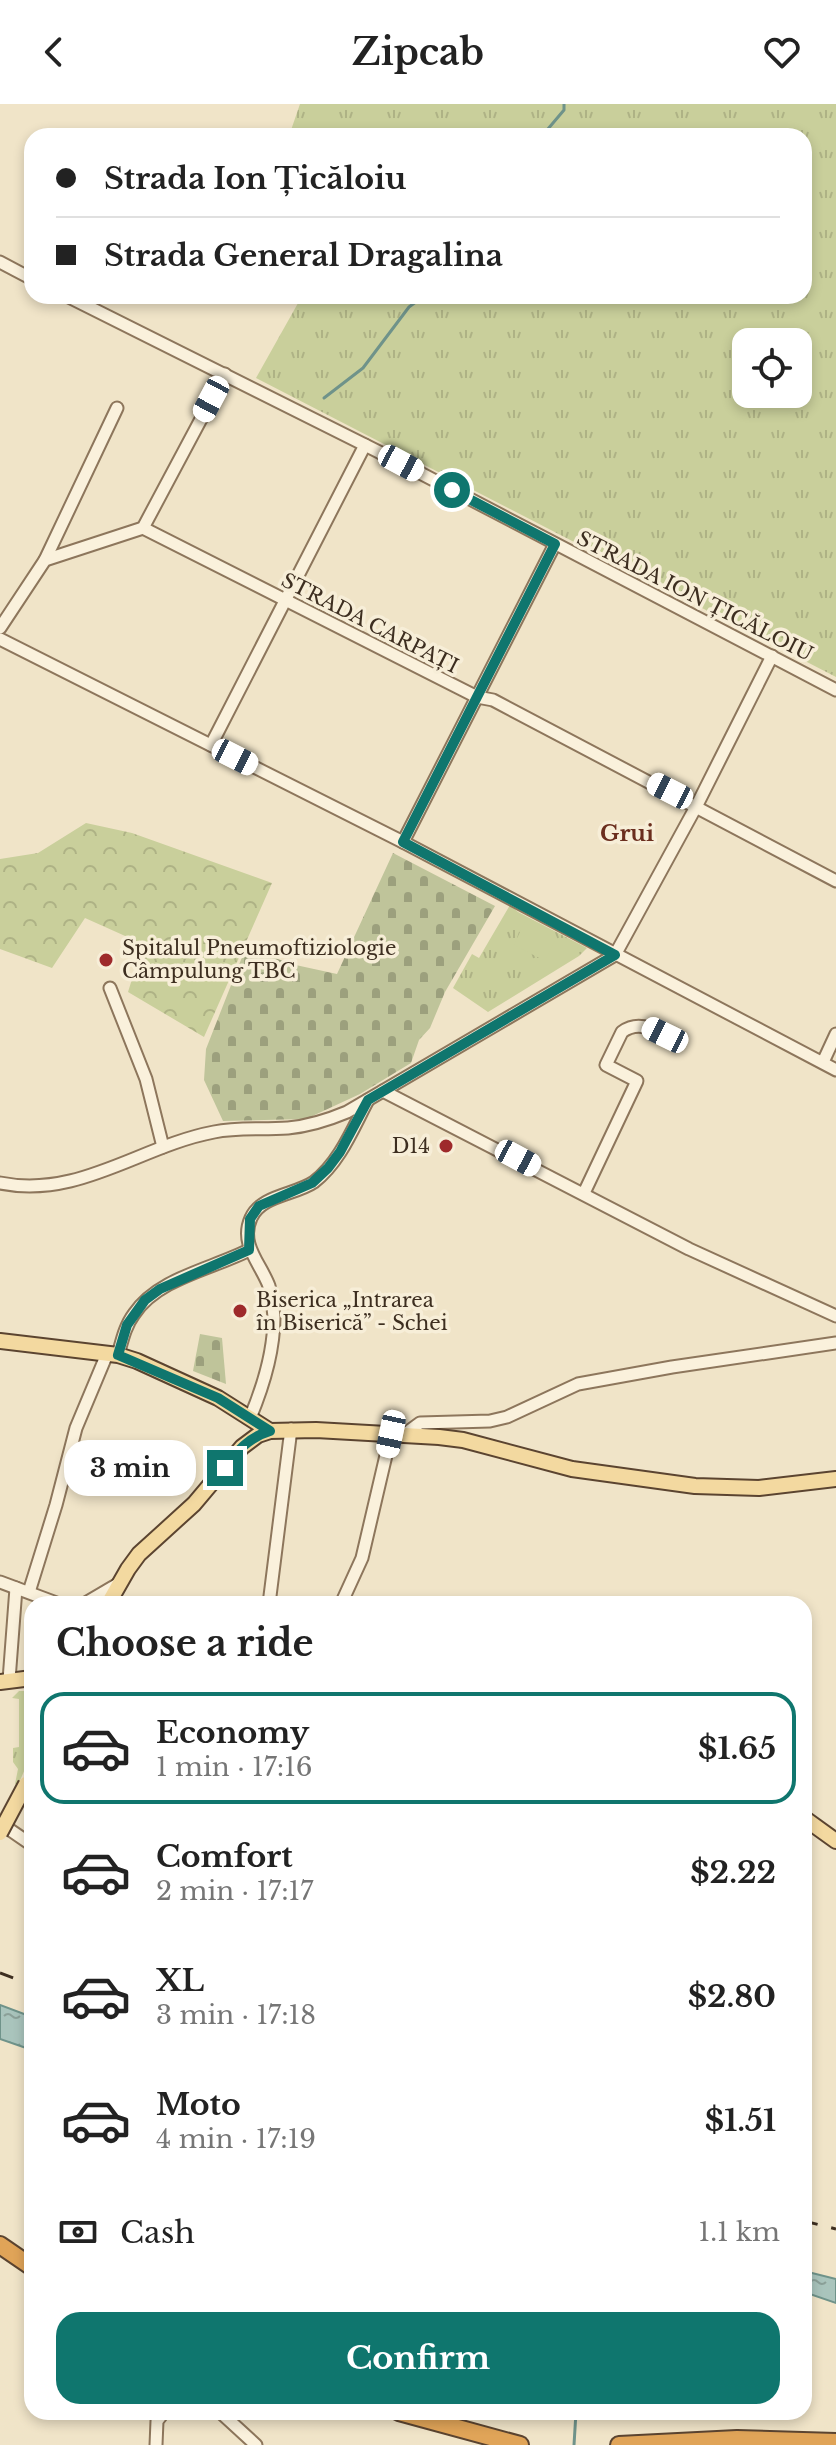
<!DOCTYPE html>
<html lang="en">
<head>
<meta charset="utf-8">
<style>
  :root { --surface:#fff; --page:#f2f2f2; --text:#222; --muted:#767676; --line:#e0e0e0; --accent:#0f766e }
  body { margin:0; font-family:"Libre Baskerville",serif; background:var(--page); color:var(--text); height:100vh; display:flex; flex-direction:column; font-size:30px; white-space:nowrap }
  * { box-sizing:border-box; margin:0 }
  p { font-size:26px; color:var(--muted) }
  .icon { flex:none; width:44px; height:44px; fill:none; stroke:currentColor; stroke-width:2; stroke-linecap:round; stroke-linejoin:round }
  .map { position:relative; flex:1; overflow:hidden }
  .sheet { position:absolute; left:24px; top:1492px; width:788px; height:824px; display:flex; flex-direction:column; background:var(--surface); border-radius:24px; box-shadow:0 4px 12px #0003 }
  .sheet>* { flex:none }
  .guide { position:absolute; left:24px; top:24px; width:788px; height:176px; border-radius:24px; box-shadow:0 4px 12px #0003; display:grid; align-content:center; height:176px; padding:0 32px; background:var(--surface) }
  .controls { position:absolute; left:732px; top:224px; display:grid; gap:16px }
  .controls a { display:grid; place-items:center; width:80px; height:80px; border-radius:16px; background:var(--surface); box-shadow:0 4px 12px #0003; font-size:40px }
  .end { position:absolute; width:36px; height:36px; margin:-18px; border:10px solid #0f766e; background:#fff; box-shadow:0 0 0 4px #fff }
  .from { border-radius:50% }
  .bubble { position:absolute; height:56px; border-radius:24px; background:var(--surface); box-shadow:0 4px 12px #0003; font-size:26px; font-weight:800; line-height:56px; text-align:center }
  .car { position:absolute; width:24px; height:48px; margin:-24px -12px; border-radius:10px; box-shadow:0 0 6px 2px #0007; background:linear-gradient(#fff 24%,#345 0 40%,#fff 0 76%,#345 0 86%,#fff 0) }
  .guide b { display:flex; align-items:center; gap:28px; height:76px; font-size:30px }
  .guide b+b { border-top:2px solid var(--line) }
  .guide i { width:20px; height:20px; background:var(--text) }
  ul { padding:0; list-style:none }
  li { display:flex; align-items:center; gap:24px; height:112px; margin:0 16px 12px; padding:0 16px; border:4px solid transparent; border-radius:24px }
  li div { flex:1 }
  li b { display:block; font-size:30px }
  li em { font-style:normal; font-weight:800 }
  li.current { border-color:var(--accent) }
  li>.icon { width:72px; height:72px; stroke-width:1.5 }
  h2 { padding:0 32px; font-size:36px; line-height:96px }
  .pay { display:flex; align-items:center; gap:20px; height:88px; padding:0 32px; font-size:30px }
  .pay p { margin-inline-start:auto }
  .primary-button { display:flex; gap:16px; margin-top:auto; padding:16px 32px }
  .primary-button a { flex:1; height:92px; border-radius:24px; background:var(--accent); color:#fff; font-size:32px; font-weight:800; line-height:92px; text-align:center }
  header { display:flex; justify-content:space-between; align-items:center; height:104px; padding:0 32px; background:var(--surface); font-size:36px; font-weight:800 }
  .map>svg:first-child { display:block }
  .grass { fill:url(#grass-tufts); fill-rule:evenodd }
  .forest { fill:url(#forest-crowns) }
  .cemetery { fill:url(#cemetery-stones) }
  .pitch { fill:#c9cf9b }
  .water { fill:url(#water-ripples); stroke:#6f938a; stroke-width:2 }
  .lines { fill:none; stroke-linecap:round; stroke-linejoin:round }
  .stream { stroke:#6f938a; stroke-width:3 }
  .minor-casing { stroke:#8d765c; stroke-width:15 }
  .major-casing { stroke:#5b4430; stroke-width:18 }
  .highway-casing { stroke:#5b4430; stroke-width:20 }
  .minor { stroke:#faf1dc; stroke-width:11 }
  .major { stroke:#f3d9a0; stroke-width:14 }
  .highway { stroke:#e0a458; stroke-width:16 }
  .rail { stroke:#3d2e20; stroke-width:3; stroke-dasharray:14 14; stroke-linecap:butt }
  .major-bridge-casing { stroke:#5b4430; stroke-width:18; stroke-linecap:butt }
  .major-bridge { stroke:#f3d9a0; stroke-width:14 }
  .route { stroke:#0f766e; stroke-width:10 }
  .poi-dot { fill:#9e2a2b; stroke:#f7eed8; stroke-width:3 }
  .labels { text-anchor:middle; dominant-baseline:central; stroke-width:7; stroke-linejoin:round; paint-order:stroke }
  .street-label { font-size:20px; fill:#3d2e20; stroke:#f7eed8 }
  .poi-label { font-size:20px; fill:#3d2e20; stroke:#f7eed8; text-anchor:start }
  .neighbourhood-label { font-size:22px; font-weight:bold; fill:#6b2e1e; stroke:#f7eed8 }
</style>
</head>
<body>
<header><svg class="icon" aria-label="back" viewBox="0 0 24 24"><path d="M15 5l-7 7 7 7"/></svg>Zipcab<svg class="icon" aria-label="heart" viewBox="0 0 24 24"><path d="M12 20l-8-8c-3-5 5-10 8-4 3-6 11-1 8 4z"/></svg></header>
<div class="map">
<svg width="836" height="2341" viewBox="0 0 836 2341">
  <defs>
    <pattern id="grass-tufts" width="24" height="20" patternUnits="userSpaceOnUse" patternTransform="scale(2)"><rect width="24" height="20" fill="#c9cf9b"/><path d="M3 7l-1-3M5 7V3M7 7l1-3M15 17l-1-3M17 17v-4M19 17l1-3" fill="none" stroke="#aeb285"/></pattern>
    <pattern id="forest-crowns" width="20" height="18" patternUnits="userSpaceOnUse" patternTransform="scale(2)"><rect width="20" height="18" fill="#c9cf9b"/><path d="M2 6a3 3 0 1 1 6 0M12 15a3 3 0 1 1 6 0" fill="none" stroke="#aeb285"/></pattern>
    <pattern id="cemetery-stones" width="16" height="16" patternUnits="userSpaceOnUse" patternTransform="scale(2)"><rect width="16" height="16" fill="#bfc49a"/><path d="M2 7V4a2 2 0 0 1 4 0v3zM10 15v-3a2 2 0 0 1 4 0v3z" fill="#9ca07d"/></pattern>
    <pattern id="water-ripples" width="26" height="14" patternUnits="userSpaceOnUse" patternTransform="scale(2)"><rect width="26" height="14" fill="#a9c4bc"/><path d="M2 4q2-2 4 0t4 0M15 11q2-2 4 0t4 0" fill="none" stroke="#8ba098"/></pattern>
  </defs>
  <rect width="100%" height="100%" fill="#f0e4c8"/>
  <g class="grass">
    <path d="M300,0H836V573L256,274L302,192H804V32H295L290,29ZM798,238V290H746V238Z"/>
    <polygon points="510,801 518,808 587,844 579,852 488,908 453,884 472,850 479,854"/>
    <polygon points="19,1587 32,1587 32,1649 18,1681 15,1680 18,1665 13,1658 13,1644 19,1643 19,1595 12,1594"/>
  </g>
  <polygon class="forest" points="86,719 132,729 272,779 204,933 128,888 143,840 85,814 52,864 0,845 0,755 38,749"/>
  <g class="cemetery">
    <polygon points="393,749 495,802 445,888 430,924 419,936 411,959 360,990 306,1015 223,1017 204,976 206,945 246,843 291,860 337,870"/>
    <polygon points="200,1230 222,1234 226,1280 193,1267"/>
  </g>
  <polygon class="pitch" points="525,817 557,833 545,857 514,841"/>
  <g class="water">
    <polygon points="0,1901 32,1913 32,1946 0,1935"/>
    <polygon points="804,2167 836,2175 836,2199 804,2188"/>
  </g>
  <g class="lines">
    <g class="stream">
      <polyline points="542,32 564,6 564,0"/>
      <polyline points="324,294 363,264 409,203 424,192"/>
      <polyline points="574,2341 576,2308"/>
    </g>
    <g class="minor-casing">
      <g id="minor">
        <polyline points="0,158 32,175"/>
        <polyline points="67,192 401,359 836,586"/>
        <polyline points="143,424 477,593 493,596 836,777"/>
        <polyline points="45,456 117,304"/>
        <polyline points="0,524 45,456 143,424 225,270"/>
        <polyline points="0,535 403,738 836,966"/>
        <polyline points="211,641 365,341"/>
        <polyline points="403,738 555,440"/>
        <polyline points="110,884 146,975 163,1043"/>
        <polyline points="823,958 836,930"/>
        <polyline points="383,987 689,1145 836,1212"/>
        <path d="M0,1079C79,1095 140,1042 214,1028C238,1023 263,1026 288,1024C309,1022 328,1016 347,1008L615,851L697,701L772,552"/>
        <path d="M584,1089L637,977L606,961L622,928C637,917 651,924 665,931"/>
        <path d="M118,1251C122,1237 125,1222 134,1210C158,1174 212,1165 249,1146"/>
        <path d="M250,1314C263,1283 274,1248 274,1213C273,1204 272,1191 269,1182C261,1160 239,1140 251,1114C261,1091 295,1091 314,1078C340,1058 353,1024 368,996"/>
        <polyline points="405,1330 420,1319 490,1317 507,1313 578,1280 672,1263 836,1239"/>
        <polyline points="0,1478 59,1500"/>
        <polyline points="29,1488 56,1401 76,1324 107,1250"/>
        <polyline points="84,1500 118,1480"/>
        <polyline points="269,1500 291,1325"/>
        <polyline points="341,1500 362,1454 391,1330"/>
        <polyline points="9,1576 16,1484"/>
        <polyline points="0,1719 32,1741"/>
        <polyline points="220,2308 256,2341"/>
        <polyline points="156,2341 157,2317 164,2308"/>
      </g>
    </g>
    <g class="major-casing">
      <g id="major">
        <polyline points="0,1237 118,1251 137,1257 218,1294 270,1327"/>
        <polyline points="108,1500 128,1465 139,1450 194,1400 242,1343 258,1331 270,1327 316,1326 439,1333 463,1336 572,1365 695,1382 759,1384 836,1375"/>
        <polyline points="0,1578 32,1574"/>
        <polyline points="804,1714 836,1737"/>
      </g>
    </g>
    <g class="highway-casing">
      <g id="highway">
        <polyline points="0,2141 32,2163"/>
        <polyline points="399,2308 520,2341"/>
        <polyline points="619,2341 737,2335 836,2338"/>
      </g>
    </g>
    <use href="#minor" class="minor"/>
    <use href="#major" class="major"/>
    <use href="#highway" class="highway"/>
    <g class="rail">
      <polyline points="0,1869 32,1881"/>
      <polyline points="804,2117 836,2125"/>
    </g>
    <g class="major-bridge-casing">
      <polyline id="major-bridge" points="0,1729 26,1680"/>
    </g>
    <use href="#major-bridge" class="major-bridge"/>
  </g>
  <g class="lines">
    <path class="route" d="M225,1364C237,1347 249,1333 270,1327L218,1294L118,1251L127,1221L145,1196L160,1185L249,1146L250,1115L259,1102L312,1079L328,1064L340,1048L368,996L615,851L403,738L555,440L452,386"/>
  </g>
  <g class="poi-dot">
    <circle cx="106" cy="856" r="8"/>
    <circle cx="446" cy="1042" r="8"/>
    <circle cx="240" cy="1207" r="8"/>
  </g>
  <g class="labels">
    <g class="street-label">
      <text transform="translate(695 492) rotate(27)">STRADA ION ȚICĂLOIU</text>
      <text transform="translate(370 519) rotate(27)">STRADA CARPAȚI</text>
    </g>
    <g class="poi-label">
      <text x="122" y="844">Spitalul Pneumoftiziologie<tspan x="122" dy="23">Câmpulung TBC</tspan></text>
      <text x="430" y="1042" text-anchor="end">D14</text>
      <text x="256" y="1196">Biserica „Intrarea<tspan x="256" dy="23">în Biserică” - Schei</tspan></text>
    </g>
    <g class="neighbourhood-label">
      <text x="627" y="729">Grui</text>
    </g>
  </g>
</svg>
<div class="controls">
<a><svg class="icon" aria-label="locate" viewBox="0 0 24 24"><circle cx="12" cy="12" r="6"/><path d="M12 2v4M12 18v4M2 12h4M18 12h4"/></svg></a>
</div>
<i class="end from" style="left:452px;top:386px"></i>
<i class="end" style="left:225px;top:1364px"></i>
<div class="bubble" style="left:64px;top:1336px;width:132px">3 min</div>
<i class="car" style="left:211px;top:295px;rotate:208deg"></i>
<i class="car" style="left:401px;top:359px;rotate:118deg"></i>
<i class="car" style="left:235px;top:653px;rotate:117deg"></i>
<i class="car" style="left:670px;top:687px;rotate:297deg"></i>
<i class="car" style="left:665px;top:931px;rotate:296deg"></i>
<i class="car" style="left:518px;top:1054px;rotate:118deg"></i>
<i class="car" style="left:391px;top:1330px;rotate:192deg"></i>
<div class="guide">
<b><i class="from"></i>Strada Ion Țicăloiu</b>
<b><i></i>Strada General Dragalina</b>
</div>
<section class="sheet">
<h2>Choose a ride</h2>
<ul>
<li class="current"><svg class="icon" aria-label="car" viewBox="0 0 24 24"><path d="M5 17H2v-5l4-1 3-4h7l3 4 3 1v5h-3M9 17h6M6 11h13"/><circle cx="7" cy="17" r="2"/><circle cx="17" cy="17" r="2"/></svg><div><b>Economy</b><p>1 min · 17:16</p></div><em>$1.65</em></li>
<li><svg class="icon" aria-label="car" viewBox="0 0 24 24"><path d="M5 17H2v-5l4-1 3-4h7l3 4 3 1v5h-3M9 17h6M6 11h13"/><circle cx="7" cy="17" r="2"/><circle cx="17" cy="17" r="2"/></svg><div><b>Comfort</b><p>2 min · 17:17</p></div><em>$2.22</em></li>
<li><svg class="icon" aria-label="car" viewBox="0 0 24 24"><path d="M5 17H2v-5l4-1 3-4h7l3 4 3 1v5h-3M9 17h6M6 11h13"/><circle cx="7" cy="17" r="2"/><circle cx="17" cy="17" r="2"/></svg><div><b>XL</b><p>3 min · 17:18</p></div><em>$2.80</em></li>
<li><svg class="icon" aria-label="car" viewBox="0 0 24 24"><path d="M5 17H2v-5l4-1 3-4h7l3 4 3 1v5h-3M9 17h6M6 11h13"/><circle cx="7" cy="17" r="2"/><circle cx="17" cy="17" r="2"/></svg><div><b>Moto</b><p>4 min · 17:19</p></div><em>$1.51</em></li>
</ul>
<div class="pay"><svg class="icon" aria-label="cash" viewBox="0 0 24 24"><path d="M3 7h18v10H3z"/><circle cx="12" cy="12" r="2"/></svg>Cash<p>1.1 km</p></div>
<div class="primary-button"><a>Confirm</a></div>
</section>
</div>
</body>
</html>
